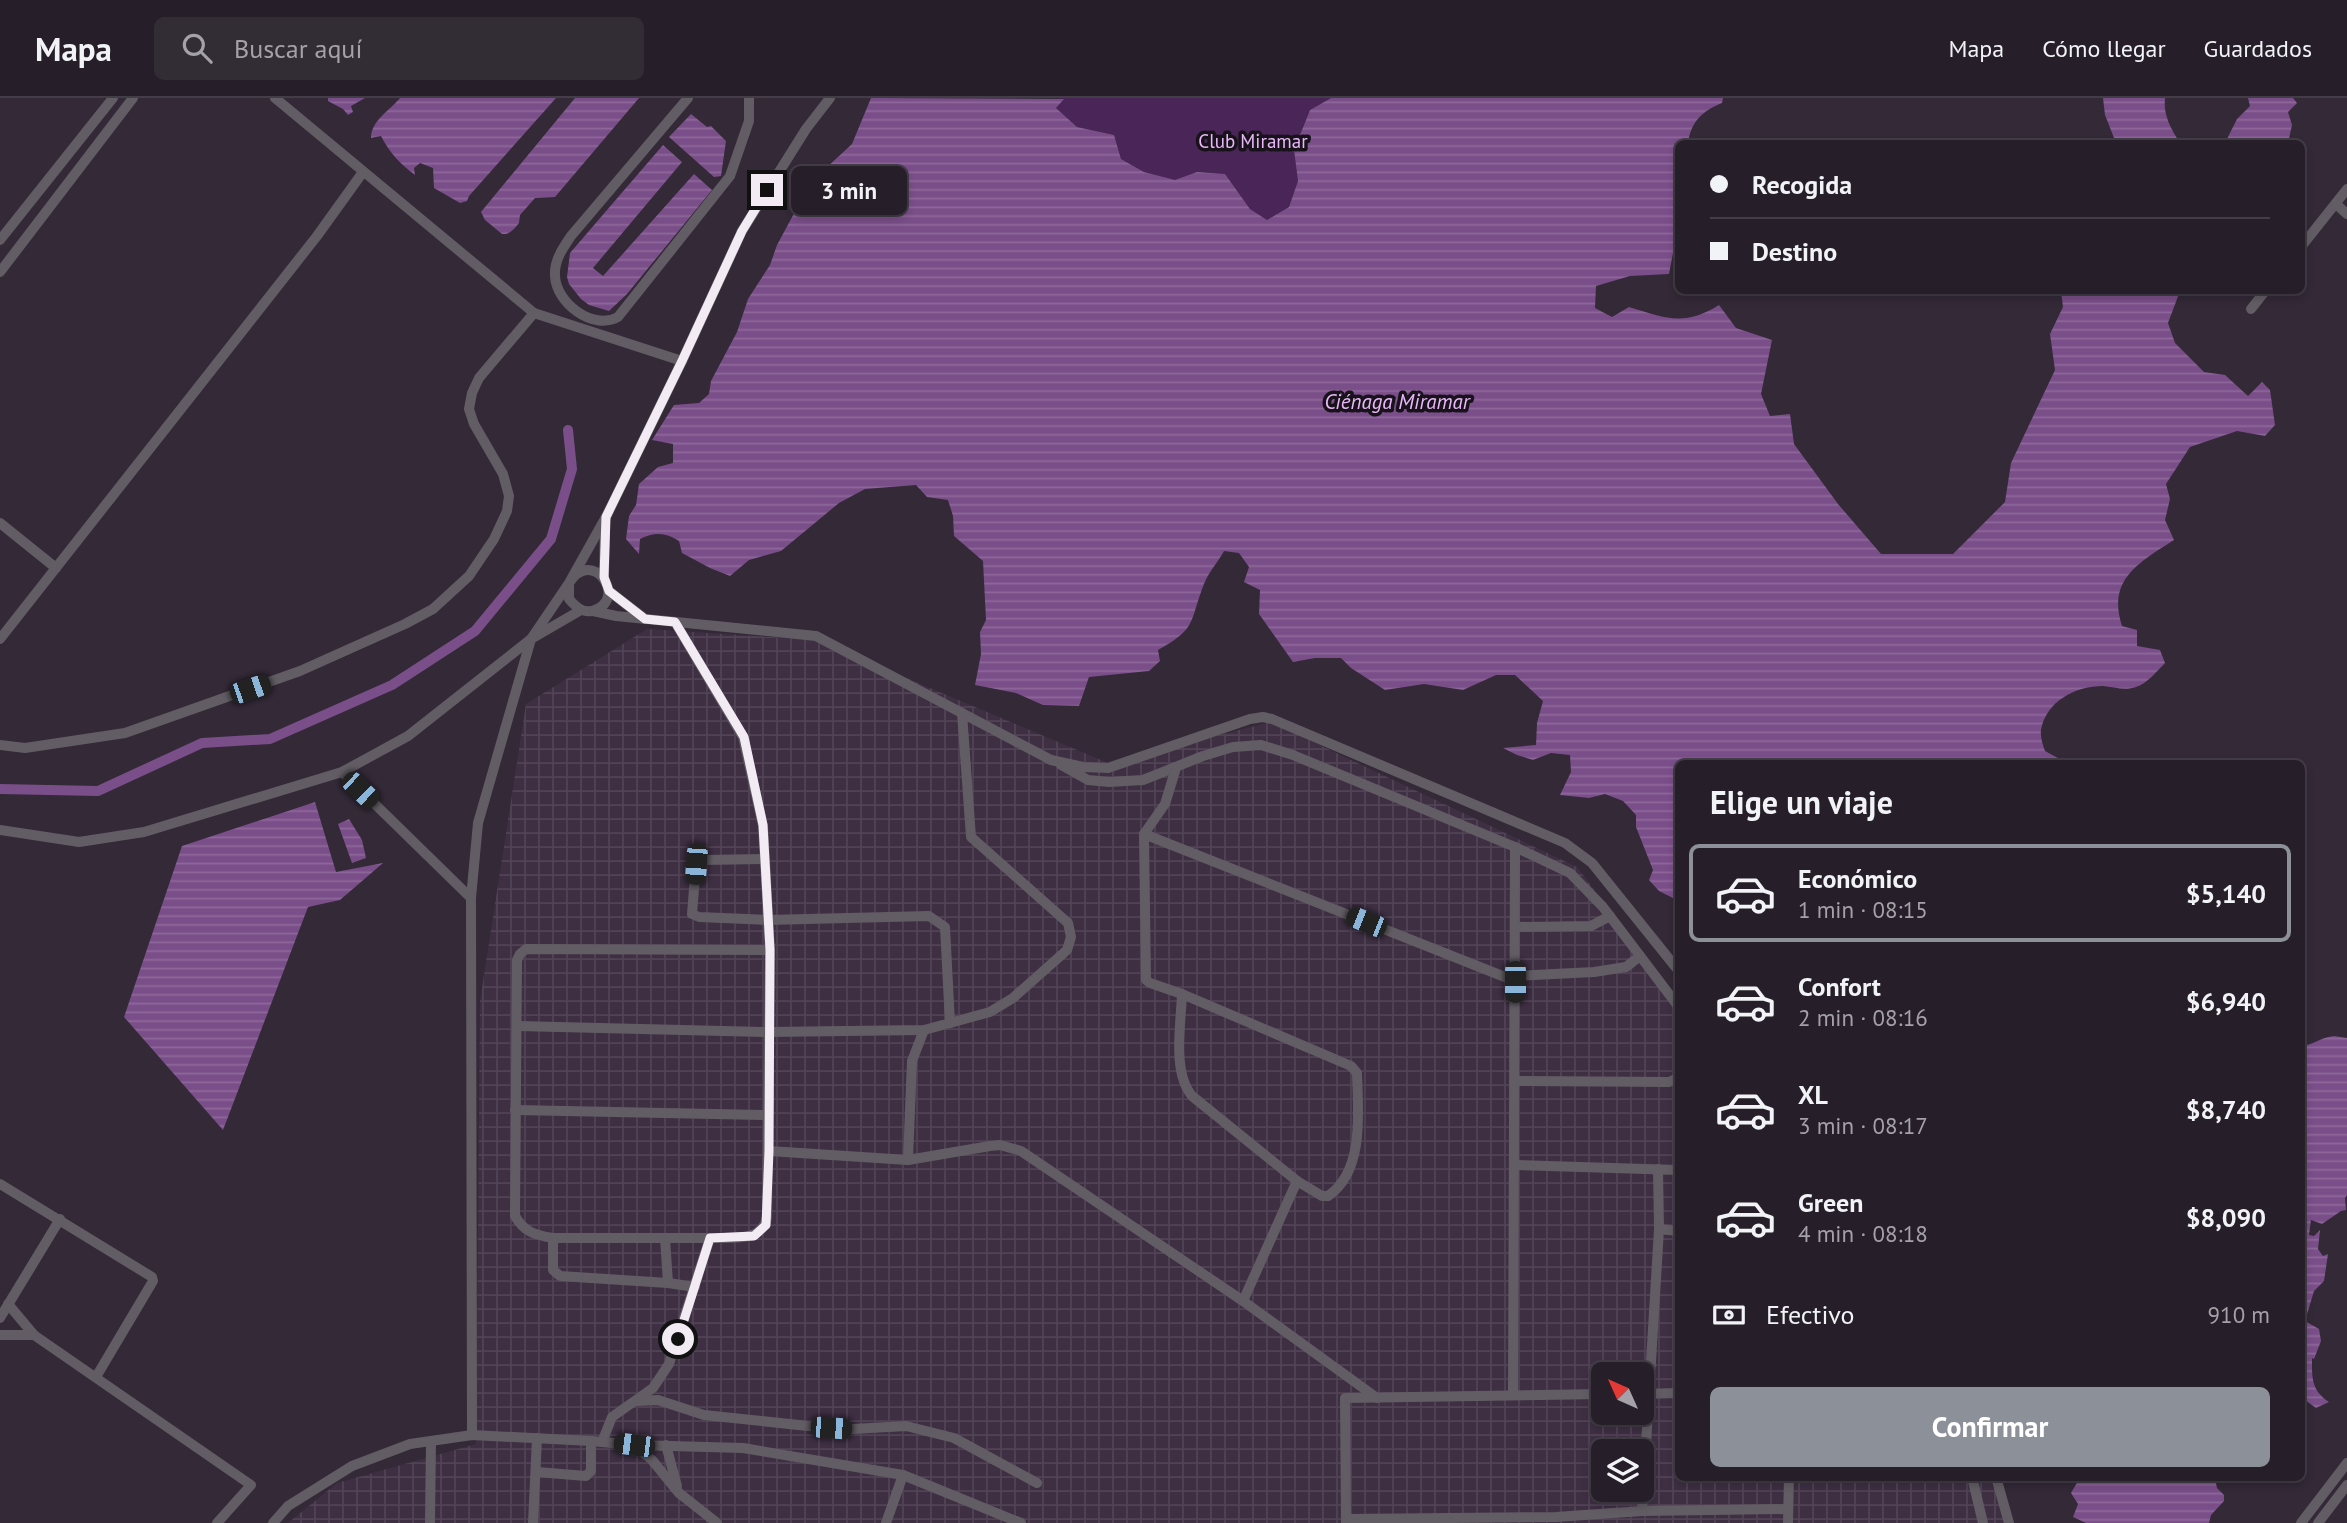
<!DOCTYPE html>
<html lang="es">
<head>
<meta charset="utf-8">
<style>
  :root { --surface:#261f29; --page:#322c35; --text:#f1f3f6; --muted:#a4a2a8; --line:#423d46; --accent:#8c9099 }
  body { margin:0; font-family:"PT Sans",sans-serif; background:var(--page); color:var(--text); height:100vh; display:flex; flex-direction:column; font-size:26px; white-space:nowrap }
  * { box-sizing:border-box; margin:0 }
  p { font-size:23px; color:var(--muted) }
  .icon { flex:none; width:38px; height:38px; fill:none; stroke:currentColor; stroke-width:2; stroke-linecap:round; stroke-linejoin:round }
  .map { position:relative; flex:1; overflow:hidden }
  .panel { position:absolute; left:1675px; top:662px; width:630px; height:721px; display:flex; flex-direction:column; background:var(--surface); border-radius:10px; box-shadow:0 4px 10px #0003,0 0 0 2px var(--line) }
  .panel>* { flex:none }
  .banner { position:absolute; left:1675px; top:42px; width:630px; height:154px; border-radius:10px; box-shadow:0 4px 10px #0003,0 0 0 2px var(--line); display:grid; align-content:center; height:154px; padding:0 35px; background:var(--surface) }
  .needle { width:46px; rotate:315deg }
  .fabs { position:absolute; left:1591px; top:1264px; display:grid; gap:14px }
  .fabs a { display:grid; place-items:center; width:63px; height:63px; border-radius:10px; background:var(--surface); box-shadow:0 4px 10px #0003,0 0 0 2px var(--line); font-size:35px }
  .end { position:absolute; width:32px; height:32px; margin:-16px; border:9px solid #f2ebf4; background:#111; box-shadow:0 0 0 4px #111 }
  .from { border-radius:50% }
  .bubble { position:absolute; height:49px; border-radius:10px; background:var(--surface); box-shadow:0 4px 10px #0003,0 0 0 2px var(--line); font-size:23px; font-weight:800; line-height:49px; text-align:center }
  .car { position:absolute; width:21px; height:42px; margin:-21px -10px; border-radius:9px; box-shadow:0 0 5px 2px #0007; background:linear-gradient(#222 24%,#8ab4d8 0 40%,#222 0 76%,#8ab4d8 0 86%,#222 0) }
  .banner b { display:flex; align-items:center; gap:24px; height:66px; font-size:26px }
  .banner b+b { border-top:2px solid var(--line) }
  .banner i { width:18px; height:18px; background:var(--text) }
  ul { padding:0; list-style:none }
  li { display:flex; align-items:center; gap:21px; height:98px; margin:0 14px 10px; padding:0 21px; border:4px solid transparent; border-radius:10px }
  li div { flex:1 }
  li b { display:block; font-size:26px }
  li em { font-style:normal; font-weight:800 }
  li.active { border-color:var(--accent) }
  li>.icon { width:63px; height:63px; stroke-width:1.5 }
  h2 { padding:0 35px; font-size:32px; line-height:84px }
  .pay { display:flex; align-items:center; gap:18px; height:77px; padding:0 35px; font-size:26px }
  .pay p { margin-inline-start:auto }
  .primary-button { display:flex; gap:14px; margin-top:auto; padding:14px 35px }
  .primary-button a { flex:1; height:80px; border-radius:10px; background:var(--accent); color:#fff; font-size:28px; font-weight:800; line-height:80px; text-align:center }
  header { display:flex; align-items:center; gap:42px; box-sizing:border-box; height:98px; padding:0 35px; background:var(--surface); border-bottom:2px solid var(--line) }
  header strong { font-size:33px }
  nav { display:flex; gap:38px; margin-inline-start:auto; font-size:24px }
  .search { width:490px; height:63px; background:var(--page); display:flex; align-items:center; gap:18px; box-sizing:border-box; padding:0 24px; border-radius:10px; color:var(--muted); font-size:26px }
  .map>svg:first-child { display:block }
  .industrial { fill:url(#industrial-grid); fill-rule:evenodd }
  .green { fill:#4a2557 }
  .water { fill:url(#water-rules) }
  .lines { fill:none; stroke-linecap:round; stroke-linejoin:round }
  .canal { stroke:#7a4e89; stroke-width:10 }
  .minor { stroke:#625d64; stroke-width:10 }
  .route { stroke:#f2ebf4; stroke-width:9 }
  .labels { text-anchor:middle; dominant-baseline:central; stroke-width:7; stroke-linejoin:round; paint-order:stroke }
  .park-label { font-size:19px; fill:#eab7fb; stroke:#18131a }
  .water-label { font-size:21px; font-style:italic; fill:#eab7fb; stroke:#18131a }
</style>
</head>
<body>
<header>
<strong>Mapa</strong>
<div class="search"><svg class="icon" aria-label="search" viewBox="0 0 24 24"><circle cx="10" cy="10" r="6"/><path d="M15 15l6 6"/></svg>Buscar aquí</div>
<nav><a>Mapa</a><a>Cómo llegar</a><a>Guardados</a></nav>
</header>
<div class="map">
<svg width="2347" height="1425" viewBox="0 0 2347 1425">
  <defs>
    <pattern id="industrial-grid" width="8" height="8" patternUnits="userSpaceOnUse" patternTransform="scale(1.75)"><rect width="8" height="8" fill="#3e2f43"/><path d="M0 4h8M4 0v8" fill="none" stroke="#514356"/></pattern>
    <pattern id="water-rules" width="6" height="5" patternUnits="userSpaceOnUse" patternTransform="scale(1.75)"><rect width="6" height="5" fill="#7a4e89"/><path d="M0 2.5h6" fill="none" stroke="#8d689a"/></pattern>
  </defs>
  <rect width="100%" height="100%" fill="#332937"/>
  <path class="industrial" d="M647,531L816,542L1108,665L1271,624L1577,769L1678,903V1379H1994L2010,1425H288L337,1385L476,1346L480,903L526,606ZM1603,1276H1642V1314H1603ZM1603,1353H1642V1391H1603Z"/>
  <polygon class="green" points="1057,0 1331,0 1310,12 1294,52 1298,83 1289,109 1267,122 1250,111 1225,76 1198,74 1175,83 1144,74 1121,61 1114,37 1077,29 1056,10 1063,2"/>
  <g class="water">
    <polygon points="328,0 365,0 351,8 353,14 348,17 343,11 328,3"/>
    <path d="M400,0H556L469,98L467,103L460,105L434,90L433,70L420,65L414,70L415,77C400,66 389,54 381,38L371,40C371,23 390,12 400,0Z"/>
    <path d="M575,0H639L555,99L535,100L520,117L519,125C515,130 510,137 502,136L485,122L481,114Z"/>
    <path d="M871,0L1064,1L1056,10L1077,29L1114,37L1121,61L1144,74L1175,82L1197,74L1225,76L1250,111L1267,122L1289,109L1298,83L1294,52L1310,12L1331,0H1723L1722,5C1702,13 1691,24 1688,45L1678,46V148L1673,155L1669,176L1630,178L1596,188L1595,210L1612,219L1629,209C1665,220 1684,229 1719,207L1736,230L1772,242L1761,296L1770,318L1790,316L1794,346L1838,406L1881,456H1953L2005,404L2011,365L2055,272L2050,236L2063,209L2061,193H2180L2168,225L2175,245L2204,274L2225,277L2248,298L2262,284L2270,292L2275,327L2265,338L2237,333L2190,349L2166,386L2170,401L2165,422L2174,442C2138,465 2107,482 2122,528L2137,532V548L2160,552L2165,565C2157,573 2148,585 2136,589C2125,593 2114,589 2103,588C2076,588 2046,603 2041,632C2040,639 2043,647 2045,653L2067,665H1678V805L1675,801L1659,793L1649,782L1653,772L1636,729V717L1623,703L1605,696L1589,700L1560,697L1571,674L1570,657L1551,655L1533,662L1517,657L1503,650L1536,647L1537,625L1543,603L1515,577H1496L1463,592L1424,586L1385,592L1351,570L1341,560H1315L1293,564L1259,516L1260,492L1244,484L1249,469L1239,455L1224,453C1218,464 1208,475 1204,486C1189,524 1198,530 1158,552L1160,563L1149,573L1089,579L1079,608L1043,607L1016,595L975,587L981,556L980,534L986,522L983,463L954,438L953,418L948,402L927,399L916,387L865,391L839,405L781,453L749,462L730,478L710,470L682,455L679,443C666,434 654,434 640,441L639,456L626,441L629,418L636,407L639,386L658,369L673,365V346L652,342L674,307L699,305L709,296L711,283L737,234L748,201L770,167L777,147L811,84L852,46Z"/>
    <path d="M2103,0H2165C2163,17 2171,31 2180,45H2116L2105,17Z"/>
    <polygon points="2248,0 2293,0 2297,5 2288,14 2292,27 2288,45 2225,45 2237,21 2250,8"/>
    <polygon points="691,16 707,29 711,28 726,43 721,78 714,79 669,39"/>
    <polygon points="663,47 682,64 593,170 603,178 694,76 712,92 627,196 609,213 589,207 581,201 569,186 567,179 570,155"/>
    <polygon points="315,704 336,774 383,765 340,802 308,809 223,1032 124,919 182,748"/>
    <polygon points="349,721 362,742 366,760 352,765 338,726"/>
    <path d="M2334,938L2347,940V1097L2345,1100L2346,1112L2341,1113L2322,1126L2311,1122L2309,1137L2314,1138L2320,1132L2318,1151L2323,1158L2328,1156L2324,1183L2314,1193L2305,1223L2319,1231L2321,1243L2314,1261L2312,1260C2312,1280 2311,1292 2329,1304L2316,1310L2301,1299V948C2313,947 2322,939 2334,938Z"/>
    <polygon points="2075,1379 2196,1379 2197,1381 2211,1379 2215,1381 2217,1390 2224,1397 2224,1403 2211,1417 2209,1425 2086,1425 2073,1419 2078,1406 2071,1395 2078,1383"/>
  </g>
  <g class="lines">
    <polyline class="canal" points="0,691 98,693 202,645 270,641 392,587 475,533 551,441 572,371 568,332"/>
    <g class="minor">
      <polyline points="275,0 534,215"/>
      <path d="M688,0L571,138C563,150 554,162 555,178C556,205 593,233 618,219L730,78L749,23V0"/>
      <polyline points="2336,106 2347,116"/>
      <polyline points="0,142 113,0"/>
      <polyline points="2301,149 2347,91"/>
      <polyline points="0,174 133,0"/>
      <polyline points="2251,211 2266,192"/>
      <polyline points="0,425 56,470"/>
      <polyline points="604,479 605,423"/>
      <polyline points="609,493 645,521"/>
      <polyline points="593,513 616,518 816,538 1051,662 1083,669 1108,670 1250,621 1263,619 1272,621 1565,745 1592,765 1678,872"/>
      <polyline points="0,541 317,138 363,74"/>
      <polyline points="0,647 25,650 125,635 300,573 405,526 433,511 469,478 494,441 507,413 509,398 503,376 474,326 469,311 472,295 479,280 534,215 682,263"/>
      <polyline points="1061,667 1088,682 1109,684 1143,682 1203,658 1233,649 1261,647 1293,657 1515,749 1570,775 1603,809 1678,908"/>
      <path d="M1176,670L1165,706L1144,736L1146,882L1150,885L1182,896L1351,968L1357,975C1358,1013 1365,1073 1328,1098H1322L1297,1083L1243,1203L1377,1300"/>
      <polyline points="342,674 471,800"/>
      <polyline points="0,732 79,744 144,734 342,674 408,638 531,541 581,512"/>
      <polyline points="1144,736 1515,883"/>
      <polyline points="1515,829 1591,828 1610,818"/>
      <polyline points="1515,878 1594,874 1626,869 1640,858"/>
      <path d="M1182,896C1181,926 1172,974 1192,998L1297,1083"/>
      <polyline points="950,925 990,914 1013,900 1067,852 1071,839 1068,825 971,739 962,615"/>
      <polyline points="518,928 768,934 924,932 950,925 945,829 929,818 767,822 699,819 692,816 696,766 702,762 764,761"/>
      <polyline points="924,932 912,963 908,1062 990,1048 1000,1047 1021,1053 1243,1203"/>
      <polyline points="1514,983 1669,984 1678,980"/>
      <polyline points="515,1012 768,1017"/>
      <polyline points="769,1053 908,1062"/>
      <polyline points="1514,1067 1678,1072"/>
      <polyline points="0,1086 152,1179 153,1183 96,1279"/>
      <polyline points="1659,1131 1678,1133"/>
      <polyline points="553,1140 553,1172 560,1178 668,1185 695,1189"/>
      <polyline points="665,1140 668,1185"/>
      <path d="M710,1140H553C535,1137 524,1134 515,1118L517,862L520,856L526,851L770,852"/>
      <polyline points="8,1206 34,1237"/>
      <polyline points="0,1220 60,1121"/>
      <polyline points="0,1237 34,1237 251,1387 217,1425"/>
      <polyline points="1642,1296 1678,1295"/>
      <polyline points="1513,1297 1515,749"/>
      <polyline points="637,1303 658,1302 704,1317 808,1328 853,1331 906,1328 954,1340 1037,1385"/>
      <path d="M472,1337L471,800L478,725L531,541L569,485C593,447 630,503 592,513C582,515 575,508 569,501V485L606,419L682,263L742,133L806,31L830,0"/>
      <path d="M602,1344L612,1319L653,1290L669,1266L710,1140C730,1139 763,1145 767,1119L770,852L763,728L743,639L675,524"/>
      <polyline points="634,1347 652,1362 679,1395 717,1425"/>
      <polyline points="666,1347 677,1388"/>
      <polyline points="537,1374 586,1378 591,1373 591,1343"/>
      <polyline points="1972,1379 1983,1425"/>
      <polyline points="1996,1379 2009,1425"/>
      <polyline points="1642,1413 1659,1131 1658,1071"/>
      <polyline points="1346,1421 1556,1419 1642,1413 1788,1411"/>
      <polyline points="273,1425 288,1408 352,1368 410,1346 472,1337 591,1343 634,1347 743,1350 903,1377 1021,1425"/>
      <polyline points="430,1425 431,1343"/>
      <polyline points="533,1425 537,1340"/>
      <polyline points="886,1425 903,1377"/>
      <polyline points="1346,1425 1345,1300 1603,1296"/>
      <polyline points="1788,1425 1789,1379"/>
      <polyline points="2301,1425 2347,1365"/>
      <polyline points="2318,1425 2347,1387"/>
    </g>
  </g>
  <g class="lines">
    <polyline class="route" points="678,1241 710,1140 754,1138 766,1127 769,1053 770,852 763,727 744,639 675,524 645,521 609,493 604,479 606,419 682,263 742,133 767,92"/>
  </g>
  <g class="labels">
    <g class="park-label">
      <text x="1253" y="43">Club Miramar</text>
    </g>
    <g class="water-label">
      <text x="1397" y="303">Ciénaga Miramar</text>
    </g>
  </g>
</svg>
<div class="fabs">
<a><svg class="needle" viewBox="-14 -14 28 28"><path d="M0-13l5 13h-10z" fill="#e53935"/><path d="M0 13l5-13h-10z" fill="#a4a2a8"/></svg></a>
<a><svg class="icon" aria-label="layers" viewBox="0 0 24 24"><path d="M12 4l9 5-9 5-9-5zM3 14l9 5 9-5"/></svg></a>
</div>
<i class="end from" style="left:678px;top:1241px"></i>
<i class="end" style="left:767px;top:92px"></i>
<div class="bubble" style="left:791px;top:68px;width:116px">3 min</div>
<i class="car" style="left:250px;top:591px;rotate:71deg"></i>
<i class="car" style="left:360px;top:692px;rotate:134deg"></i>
<i class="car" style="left:696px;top:766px;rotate:184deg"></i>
<i class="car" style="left:1366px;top:824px;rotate:292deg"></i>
<i class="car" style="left:1515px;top:884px;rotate:180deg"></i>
<i class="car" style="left:831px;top:1330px;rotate:94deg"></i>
<i class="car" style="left:634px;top:1347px;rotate:277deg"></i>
<div class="banner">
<b><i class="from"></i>Recogida</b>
<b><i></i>Destino</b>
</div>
<section class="panel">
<h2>Elige un viaje</h2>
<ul>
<li class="active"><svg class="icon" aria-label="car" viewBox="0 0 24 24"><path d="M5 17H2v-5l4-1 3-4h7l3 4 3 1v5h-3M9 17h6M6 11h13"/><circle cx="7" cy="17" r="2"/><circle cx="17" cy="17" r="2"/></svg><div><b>Económico</b><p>1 min · 08:15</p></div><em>$5,140</em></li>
<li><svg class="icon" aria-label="car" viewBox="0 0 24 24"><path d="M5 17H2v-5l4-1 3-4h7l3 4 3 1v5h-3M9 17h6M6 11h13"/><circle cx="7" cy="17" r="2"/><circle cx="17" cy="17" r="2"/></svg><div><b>Confort</b><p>2 min · 08:16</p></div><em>$6,940</em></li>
<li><svg class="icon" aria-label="car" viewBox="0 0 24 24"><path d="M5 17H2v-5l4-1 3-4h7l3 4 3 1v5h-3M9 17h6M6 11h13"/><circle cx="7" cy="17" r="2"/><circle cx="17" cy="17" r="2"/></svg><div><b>XL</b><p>3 min · 08:17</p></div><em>$8,740</em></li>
<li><svg class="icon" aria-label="car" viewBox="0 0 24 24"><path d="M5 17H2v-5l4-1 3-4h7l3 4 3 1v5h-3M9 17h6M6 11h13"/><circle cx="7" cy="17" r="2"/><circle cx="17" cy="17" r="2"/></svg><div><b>Green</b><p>4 min · 08:18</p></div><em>$8,090</em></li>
</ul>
<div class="pay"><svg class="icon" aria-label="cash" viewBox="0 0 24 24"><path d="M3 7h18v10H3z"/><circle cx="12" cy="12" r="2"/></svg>Efectivo<p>910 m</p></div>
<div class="primary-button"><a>Confirmar</a></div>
</section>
</div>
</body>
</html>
